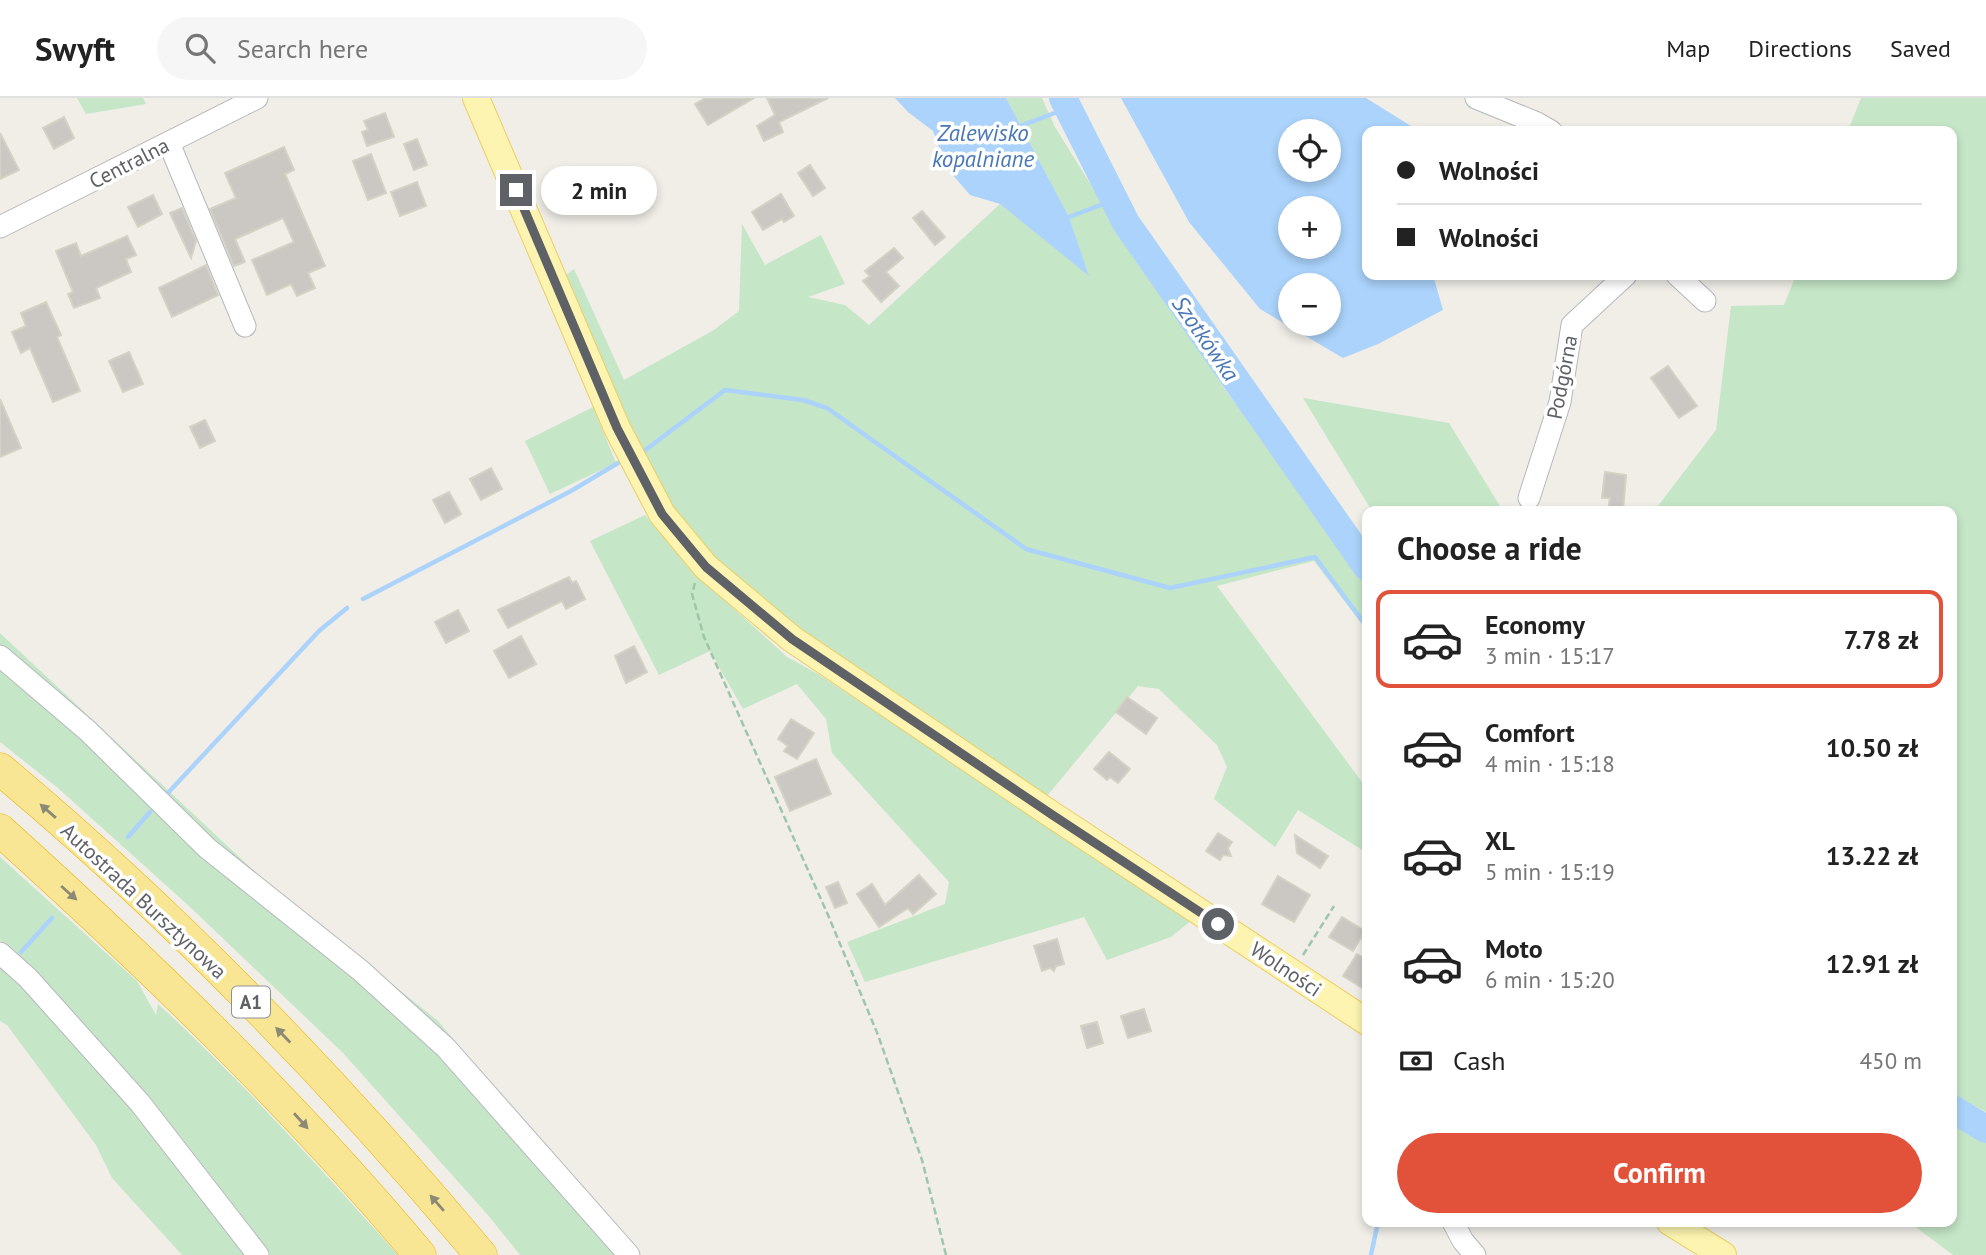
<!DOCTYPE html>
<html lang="en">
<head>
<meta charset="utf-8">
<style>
  :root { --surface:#fff; --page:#f6f6f6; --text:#222; --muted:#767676; --line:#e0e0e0; --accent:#e2523a }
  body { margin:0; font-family:"PT Sans",sans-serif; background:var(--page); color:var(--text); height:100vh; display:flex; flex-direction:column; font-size:26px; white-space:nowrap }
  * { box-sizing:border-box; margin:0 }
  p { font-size:23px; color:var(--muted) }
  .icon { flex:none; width:38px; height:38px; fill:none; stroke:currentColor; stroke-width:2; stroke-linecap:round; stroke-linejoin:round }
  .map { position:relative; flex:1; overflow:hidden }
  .side { position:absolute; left:1362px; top:408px; width:595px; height:721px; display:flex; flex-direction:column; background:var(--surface); border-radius:14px; box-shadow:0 4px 10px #0003 }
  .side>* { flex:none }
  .guide { position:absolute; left:1362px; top:28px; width:595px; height:154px; border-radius:14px; box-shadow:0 4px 10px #0003; display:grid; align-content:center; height:154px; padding:0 35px; background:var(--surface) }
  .tools { position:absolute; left:1278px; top:21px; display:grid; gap:14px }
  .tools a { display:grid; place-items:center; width:63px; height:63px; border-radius:50%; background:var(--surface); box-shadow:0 4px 10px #0003; font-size:35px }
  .end { position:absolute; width:32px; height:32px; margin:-16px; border:9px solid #5e6166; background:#fff; box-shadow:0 0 0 4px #fff }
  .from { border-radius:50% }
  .bubble { position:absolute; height:49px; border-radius:24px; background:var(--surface); box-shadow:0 4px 10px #0003; font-size:23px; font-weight:700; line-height:49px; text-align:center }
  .guide b { display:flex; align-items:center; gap:24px; height:66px; font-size:26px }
  .guide b+b { border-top:2px solid var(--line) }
  .guide i { width:18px; height:18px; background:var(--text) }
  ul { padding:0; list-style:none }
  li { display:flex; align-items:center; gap:21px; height:98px; margin:0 14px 10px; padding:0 21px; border:4px solid transparent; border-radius:14px }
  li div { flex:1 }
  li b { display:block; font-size:26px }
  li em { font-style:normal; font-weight:700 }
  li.active { border-color:var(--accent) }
  li>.icon { width:63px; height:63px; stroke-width:1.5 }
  h2 { padding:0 35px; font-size:32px; line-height:84px }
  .pay { display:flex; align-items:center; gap:18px; height:77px; padding:0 35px; font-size:26px }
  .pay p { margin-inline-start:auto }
  .primary-button { display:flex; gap:14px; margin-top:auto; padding:14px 35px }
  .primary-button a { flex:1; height:80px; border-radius:42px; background:var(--accent); color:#fff; font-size:28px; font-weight:700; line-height:80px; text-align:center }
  header { display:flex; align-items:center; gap:42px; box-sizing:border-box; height:98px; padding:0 35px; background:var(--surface); border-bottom:2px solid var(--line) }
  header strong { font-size:33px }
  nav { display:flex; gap:38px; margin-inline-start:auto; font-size:24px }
  .search { width:490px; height:63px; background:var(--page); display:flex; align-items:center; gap:18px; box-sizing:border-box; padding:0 24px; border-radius:38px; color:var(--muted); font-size:26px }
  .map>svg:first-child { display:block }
  .green { fill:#c5e6c7 }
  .water { fill:#abd3fb; fill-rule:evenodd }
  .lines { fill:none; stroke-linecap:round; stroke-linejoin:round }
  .stream { stroke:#abd3fb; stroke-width:4.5 }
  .river { stroke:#abd3fb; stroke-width:28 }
  .building { fill:#cbc8c4; stroke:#d4d1c5; stroke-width:2 }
  .minor-casing { stroke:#b7b8bd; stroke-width:23 }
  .major-casing { stroke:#ecce64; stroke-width:28 }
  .highway-casing { stroke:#ecb40a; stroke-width:33 }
  .path { stroke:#9ec6ad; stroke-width:2.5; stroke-dasharray:7 3.5; stroke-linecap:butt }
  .minor { stroke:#fff; stroke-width:21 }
  .major { stroke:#fcf4b0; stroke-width:26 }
  .highway { stroke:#f8e695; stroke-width:32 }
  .oneway { fill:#8c8974 }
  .route { stroke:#5e6166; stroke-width:9 }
  .labels { text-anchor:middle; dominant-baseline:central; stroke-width:7; stroke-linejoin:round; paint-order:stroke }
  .shield { fill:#fff; stroke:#8e9094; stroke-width:2 }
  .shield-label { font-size:19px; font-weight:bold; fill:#5e6166 }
  .street-label { font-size:21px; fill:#5e6166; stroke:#fff }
  .water-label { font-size:23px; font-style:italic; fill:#4a78b6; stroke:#fff }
</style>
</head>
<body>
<header>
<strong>Swyft</strong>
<div class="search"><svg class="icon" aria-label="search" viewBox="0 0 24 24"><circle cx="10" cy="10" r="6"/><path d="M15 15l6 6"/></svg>Search here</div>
<nav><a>Map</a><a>Directions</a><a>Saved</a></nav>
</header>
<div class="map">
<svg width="1986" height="1157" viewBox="0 0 1986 1157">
  <rect width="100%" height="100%" fill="#f0eee7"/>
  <g class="green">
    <polygon points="77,0 143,0 146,6 86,16"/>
    <polygon points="1006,0 1042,0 1055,29 1086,79 1226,293 1367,480 1367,533 1314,463 1217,488 1367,691 1367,755 1298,712 1275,749 1214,701 1227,669 1217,647 1159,591 1138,588 1047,698 811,544 721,470 685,432 642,361 566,177 574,171 624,282 714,232 739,213 742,126 765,167 821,137 845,186 808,199 845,207 869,227 1000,106 1088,176 1069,119"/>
    <polygon points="1861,0 1986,0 1986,1014 1951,995 1951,413 1654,413 1716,332 1731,208 1784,207 1796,177 1951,177 1951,33 1848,33"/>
    <polygon points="1303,300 1449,325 1503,413 1372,413"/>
    <polygon points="593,309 616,365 550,396 525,343"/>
    <polygon points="645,417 687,468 787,559 818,576 1192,822 1171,839 1107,862 1084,819 865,884 847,844 945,806 949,784 832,655 826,621 797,586 743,611 710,553 659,577 590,443"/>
    <polygon points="0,535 268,786 438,923 584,1097 639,1157 520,1157 487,1116 343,955 189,808 58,690 0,644"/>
    <path d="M0,759L137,883L156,917L158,906C244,985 320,1070 398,1157H269C214,1088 161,1018 103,951C71,913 39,874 0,842Z"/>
    <polygon points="0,866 89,955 250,1157 182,1157 112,1080 96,1047 7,927 0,923"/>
    <polygon points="1951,1020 1986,1041 1986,1157 1953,1157 1909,1124 1951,1124"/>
  </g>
  <g class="water">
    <polygon points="895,0 1006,0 1069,119 1089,178 1000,106 970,97 946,69 933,33 908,14"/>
    <path d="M1121,0H1366L1419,33H1367V177H1433L1443,212L1378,246L1343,260L1260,211L1189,124ZM1290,33H1328V72H1290ZM1290,110H1328V149H1290ZM1290,187H1328V226H1290Z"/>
  </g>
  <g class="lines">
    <g class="stream">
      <polyline points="1015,30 1068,10"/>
      <polyline points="1069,119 1114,102"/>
      <polyline points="644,353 725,292 803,302 827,310 1026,451 1170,490 1315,459 1367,529"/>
      <polyline points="363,501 571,393 618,365"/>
      <polyline points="166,697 319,533 347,510"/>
      <polyline points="128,739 150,714"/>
      <polyline points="21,854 52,820"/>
      <polyline points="1371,1157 1378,1124"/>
    </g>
    <g class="river">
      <polyline points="1063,0 1126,125 1367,469"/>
      <polyline points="1951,1010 1986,1031"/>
    </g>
  </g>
  <g class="building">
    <polygon points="705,0 754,0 708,27 695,6"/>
    <polygon points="767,0 828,0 779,24 783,34 764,43 757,28 775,17"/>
    <polygon points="385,15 394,39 367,48 362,34 368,32 364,23"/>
    <polygon points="64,19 74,40 54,51 43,30"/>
    <polygon points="0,35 19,72 0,81"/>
    <polygon points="417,41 427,67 414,72 404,46"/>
    <polygon points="284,49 294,72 285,76 325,168 308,175 315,190 297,198 291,186 267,197 252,162 294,144 283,120 235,141 245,164 234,168 210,111 236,100 225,75"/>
    <polygon points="371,56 386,95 368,102 353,63"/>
    <polygon points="810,67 825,90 813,98 798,75"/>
    <polygon points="417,84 426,108 400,118 391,94"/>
    <polygon points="781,96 794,118 784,124 782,121 763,132 752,114"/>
    <polygon points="153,97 162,116 138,129 128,109"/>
    <polygon points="182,110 196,143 191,160 170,115"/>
    <polygon points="922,113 945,139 935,147 913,120"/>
    <polygon points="127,138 136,157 126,161 131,174 96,190 100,200 74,210 68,196 73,194 56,153 76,145 81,158"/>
    <polygon points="894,150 903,160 886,174 899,188 881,204 863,183 870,178 865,173"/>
    <polygon points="206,167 218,197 172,219 159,190"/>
    <polygon points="46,204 61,237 57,239 80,293 53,304 30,250 21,255 12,234 26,228 21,215"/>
    <polygon points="129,254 143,286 123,294 109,263"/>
    <polygon points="1668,268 1697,308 1679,320 1651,280"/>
    <polygon points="0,301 21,350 0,359"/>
    <polygon points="205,322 215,343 200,350 190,329"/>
    <polygon points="491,370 502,391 481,402 470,381"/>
    <polygon points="1605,374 1626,377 1623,413 1608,413 1610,400 1602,400"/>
    <polygon points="449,394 461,416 445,425 433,402"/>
    <polygon points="569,479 572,485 576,483 585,501 566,511 562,503 508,530 498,512"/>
    <polygon points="458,512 469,533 446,545 435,524"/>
    <polygon points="521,538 536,566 509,580 494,553"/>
    <polygon points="634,548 647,574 626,585 615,558"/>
    <polygon points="1127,599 1157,620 1146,636 1116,614"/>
    <polygon points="791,621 814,635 797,661 784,653 788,648 778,641"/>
    <polygon points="1109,654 1130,671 1118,685 1110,679 1107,682 1094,671"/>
    <polygon points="816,661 831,696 790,713 775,679"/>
    <polygon points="1218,735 1232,744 1228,750 1231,758 1223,757 1220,762 1206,753"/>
    <polygon points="1295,737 1328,758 1320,770 1297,755"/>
    <polygon points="919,777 936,796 913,816 908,810 879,829 857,796 872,786 885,807"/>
    <polygon points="1278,778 1310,797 1294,824 1262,806"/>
    <polygon points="838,784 847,805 835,810 826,789"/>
    <polygon points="1342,819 1365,833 1353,853 1329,839"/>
    <polygon points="1057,841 1064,866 1056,868 1054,873 1050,870 1042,873 1034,848"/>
    <polygon points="1357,856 1367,862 1367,893 1343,878"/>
    <polygon points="1144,911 1151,933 1128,940 1121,918"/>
    <polygon points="1097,924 1103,945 1087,950 1081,928"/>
  </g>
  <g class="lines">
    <g class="minor-casing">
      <g id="minor">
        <polyline points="1476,0 1537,25 1551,33"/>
        <polyline points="169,45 245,228"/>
        <polyline points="0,129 257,0"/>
        <polyline points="1677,177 1705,203"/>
        <polyline points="1529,400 1560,304 1572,227 1626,177"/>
        <polyline points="0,558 88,633 207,750 360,872 446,950 629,1157"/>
        <polyline points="0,855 28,880 140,1005 258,1157"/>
        <polyline points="1453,1124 1463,1143 1475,1157"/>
      </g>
    </g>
    <g class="major-casing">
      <g id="major">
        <polyline points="476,0 617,330 662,416 706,469 792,541 1051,716 1367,924"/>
        <polyline points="1670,1124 1723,1157"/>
      </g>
    </g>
    <g class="highway-casing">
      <g id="highway">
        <path d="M0,671C175,817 335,983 481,1157"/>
        <path d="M0,732C148,866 292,1004 420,1157"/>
      </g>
    </g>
    <g class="path">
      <polyline points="695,485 692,496 704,539 828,817 878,937 922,1062 946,1157"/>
      <polyline points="1303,857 1334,808"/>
    </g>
    <use href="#minor" class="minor"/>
    <use href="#major" class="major"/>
    <use href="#highway" class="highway"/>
  </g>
  <defs><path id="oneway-solid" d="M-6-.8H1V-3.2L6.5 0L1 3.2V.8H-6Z" transform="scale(1.75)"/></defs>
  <g class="oneway">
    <use href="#oneway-solid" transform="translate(48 713) rotate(-139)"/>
    <use href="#oneway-solid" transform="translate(69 795) rotate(42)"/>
    <use href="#oneway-solid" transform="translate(283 937) rotate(-134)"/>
    <use href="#oneway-solid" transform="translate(301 1023) rotate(48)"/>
    <use href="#oneway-solid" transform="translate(437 1105) rotate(-131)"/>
  </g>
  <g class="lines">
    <polyline class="route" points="516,92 617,330 662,416 706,469 792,541 1051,716 1218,826"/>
  </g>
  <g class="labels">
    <rect class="shield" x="232" y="888.5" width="38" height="31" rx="5"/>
    <g class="shield-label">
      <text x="251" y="904">A1</text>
    </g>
    <g class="street-label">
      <text transform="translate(129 65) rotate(-27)">Centralna</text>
      <text transform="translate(1562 279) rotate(-79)">Podgórna</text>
      <text transform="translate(144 803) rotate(43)">Autostrada Bursztynowa</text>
      <text transform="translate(1286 871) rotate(34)">Wolności</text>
    </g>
    <g class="water-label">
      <text x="983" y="34">Zalewisko<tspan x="983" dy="26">kopalniane</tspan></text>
      <text transform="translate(1206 240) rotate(55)">Szotkówka</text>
    </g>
  </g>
</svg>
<div class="tools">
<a><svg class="icon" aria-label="locate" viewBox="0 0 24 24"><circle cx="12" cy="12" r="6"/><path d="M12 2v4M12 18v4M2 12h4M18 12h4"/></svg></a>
<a>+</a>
<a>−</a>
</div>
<i class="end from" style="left:1218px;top:826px"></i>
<i class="end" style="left:516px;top:92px"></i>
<div class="bubble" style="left:541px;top:68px;width:116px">2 min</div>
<div class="guide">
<b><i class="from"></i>Wolności</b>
<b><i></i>Wolności</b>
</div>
<section class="side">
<h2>Choose a ride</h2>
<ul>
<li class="active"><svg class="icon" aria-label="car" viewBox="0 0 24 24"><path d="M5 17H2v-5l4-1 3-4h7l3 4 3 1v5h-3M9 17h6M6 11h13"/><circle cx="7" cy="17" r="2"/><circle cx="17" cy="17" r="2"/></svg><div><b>Economy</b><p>3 min · 15:17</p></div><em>7.78 zł</em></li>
<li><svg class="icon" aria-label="car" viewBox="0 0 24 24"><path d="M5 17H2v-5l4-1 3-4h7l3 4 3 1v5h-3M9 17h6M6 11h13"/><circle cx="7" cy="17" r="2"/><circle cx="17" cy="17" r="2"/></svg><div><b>Comfort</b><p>4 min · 15:18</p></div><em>10.50 zł</em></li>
<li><svg class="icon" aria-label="car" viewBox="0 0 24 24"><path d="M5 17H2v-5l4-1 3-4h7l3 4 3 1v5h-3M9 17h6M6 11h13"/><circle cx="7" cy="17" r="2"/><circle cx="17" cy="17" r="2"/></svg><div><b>XL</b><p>5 min · 15:19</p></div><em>13.22 zł</em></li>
<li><svg class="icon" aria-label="car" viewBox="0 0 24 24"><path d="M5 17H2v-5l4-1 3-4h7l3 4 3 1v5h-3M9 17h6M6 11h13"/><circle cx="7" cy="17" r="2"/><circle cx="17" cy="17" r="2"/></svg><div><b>Moto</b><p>6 min · 15:20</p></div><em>12.91 zł</em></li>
</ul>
<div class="pay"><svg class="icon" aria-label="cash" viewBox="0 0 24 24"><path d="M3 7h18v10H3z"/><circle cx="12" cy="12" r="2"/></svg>Cash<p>450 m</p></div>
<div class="primary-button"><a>Confirm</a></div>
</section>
</div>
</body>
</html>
